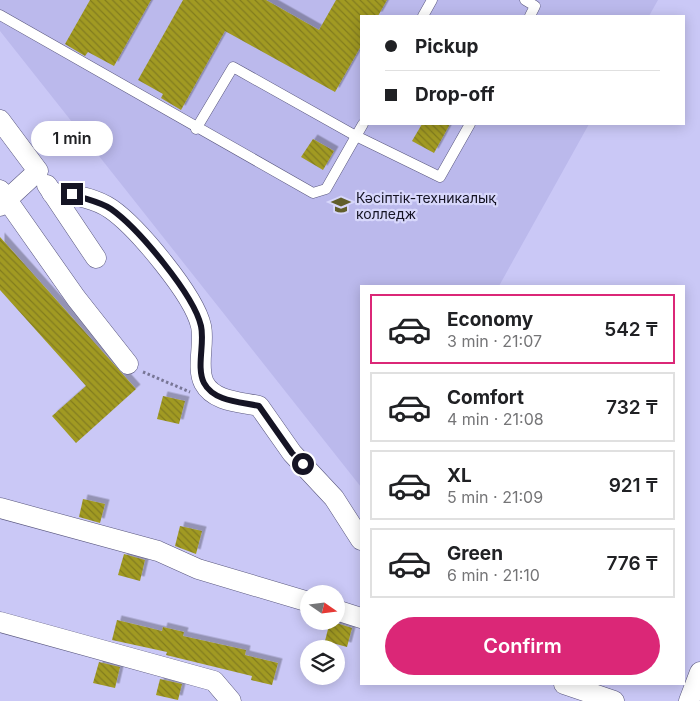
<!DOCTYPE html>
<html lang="en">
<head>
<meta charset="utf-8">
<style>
  :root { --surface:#fff; --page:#f6f6f6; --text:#202124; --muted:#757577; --line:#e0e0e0; --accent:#db2777 }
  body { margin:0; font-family:Inter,sans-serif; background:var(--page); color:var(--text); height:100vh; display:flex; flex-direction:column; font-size:19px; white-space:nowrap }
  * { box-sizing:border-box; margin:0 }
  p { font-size:16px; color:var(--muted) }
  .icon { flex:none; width:28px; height:28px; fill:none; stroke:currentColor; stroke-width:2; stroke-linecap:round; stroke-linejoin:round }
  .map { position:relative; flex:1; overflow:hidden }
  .details { position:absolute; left:360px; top:285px; width:325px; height:400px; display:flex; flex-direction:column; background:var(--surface); border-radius:0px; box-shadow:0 2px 12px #0003 }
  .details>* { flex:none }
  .hud { position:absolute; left:360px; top:15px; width:325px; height:110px; border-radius:0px; box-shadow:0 2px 12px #0003; display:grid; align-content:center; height:110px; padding:0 25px; background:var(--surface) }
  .needle { width:32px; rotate:104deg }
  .buttons { position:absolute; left:300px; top:585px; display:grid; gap:10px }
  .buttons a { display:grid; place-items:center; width:45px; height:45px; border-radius:50%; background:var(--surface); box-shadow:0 2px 12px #0003; font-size:25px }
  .end { position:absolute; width:22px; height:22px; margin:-11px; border:6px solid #151424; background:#fff; box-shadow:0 0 0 2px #fff }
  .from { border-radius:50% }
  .bubble { position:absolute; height:35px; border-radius:18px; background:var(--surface); box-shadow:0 2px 12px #0003; font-size:16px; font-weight:600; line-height:35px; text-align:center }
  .hud b { display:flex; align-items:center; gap:18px; height:48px; font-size:19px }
  .hud b+b { border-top:1px solid var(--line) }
  .hud i { width:12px; height:12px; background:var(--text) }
  ul { padding:9px 0 0; list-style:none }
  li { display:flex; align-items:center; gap:15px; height:70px; margin:0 10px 8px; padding:0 15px; border:2px solid var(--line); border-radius:0px }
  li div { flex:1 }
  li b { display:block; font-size:19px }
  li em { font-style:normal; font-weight:600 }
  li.current { border-color:var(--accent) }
  li>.icon { width:45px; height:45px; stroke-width:1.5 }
  .cta { display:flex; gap:10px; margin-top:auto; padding:10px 25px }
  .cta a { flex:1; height:58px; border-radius:30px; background:var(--accent); color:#fff; font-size:20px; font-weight:600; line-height:58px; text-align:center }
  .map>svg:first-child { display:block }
  .built { fill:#bbb9ec }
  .building { fill:url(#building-back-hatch); filter:url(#shadow) }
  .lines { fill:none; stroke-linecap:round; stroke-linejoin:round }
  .lane-casing { stroke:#59577e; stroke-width:11 }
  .street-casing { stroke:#59577e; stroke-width:21 }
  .path { stroke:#787696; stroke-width:3; stroke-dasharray:2.5 2.5; stroke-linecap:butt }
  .lane { stroke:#fff; stroke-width:10 }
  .street { stroke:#fff; stroke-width:20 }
  .route { stroke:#151424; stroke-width:6 }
  .labels { text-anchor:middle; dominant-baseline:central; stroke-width:4.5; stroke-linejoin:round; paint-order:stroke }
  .poi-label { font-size:14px; fill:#151424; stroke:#d7d7fb; text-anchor:start }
</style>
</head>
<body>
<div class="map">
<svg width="700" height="701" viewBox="0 0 700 701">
  <defs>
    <pattern id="building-back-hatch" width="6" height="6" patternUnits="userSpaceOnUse" patternTransform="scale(1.25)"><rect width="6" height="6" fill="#a19a23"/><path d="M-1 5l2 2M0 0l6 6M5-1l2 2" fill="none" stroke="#827c1e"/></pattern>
    <filter id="shadow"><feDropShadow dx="4.5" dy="-4.5" stdDeviation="0" flood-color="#0004"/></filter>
  </defs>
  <rect width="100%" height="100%" fill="#cac8f6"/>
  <polygon class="built" points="0,0 658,0 649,16 361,16 361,124 589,124 499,286 361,286 361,487 0,31"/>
  <g class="building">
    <polygon points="90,0 151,0 114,66 88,52 85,56 65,44"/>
    <polygon points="183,0 266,0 319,30 336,0 387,0 378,16 361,16 361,46 335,92 225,31 181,110 161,98 163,94 138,80"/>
    <polygon points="422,124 450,124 434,153 412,141"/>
    <polygon points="313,139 334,151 323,170 301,157"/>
    <polygon points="0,237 136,389 76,443 52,416 86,386 0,290"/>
    <polygon points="163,396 185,401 179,424 157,419"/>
    <polygon points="83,499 105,504 100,523 79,517"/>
    <polygon points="180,526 202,531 196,554 175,546"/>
    <polygon points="124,554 145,560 140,581 118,575"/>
    <polygon points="117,620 162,631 163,627 184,632 183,636 246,650 245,655 278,663 272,685 251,680 252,676 166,655 167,652 112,640"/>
    <polygon points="330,621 352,628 347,647 325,641"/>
    <polygon points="99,662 120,667 115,688 93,683"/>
    <polygon points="160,679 182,684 178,700 156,695"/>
  </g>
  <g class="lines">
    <g class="lane-casing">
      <g id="lane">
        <polyline points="525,0 535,6 530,16"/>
        <polyline points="0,15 313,193 326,189 363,124"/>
        <polyline points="423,16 432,0"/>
        <polyline points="196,129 233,67 356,136 440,177 470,124"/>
      </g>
    </g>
    <g class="street-casing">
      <g id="street">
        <polyline points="0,120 38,171 0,206"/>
        <polyline points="47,185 96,258"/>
        <polyline points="0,190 76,298 128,364"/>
        <path d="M52,193C71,194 95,198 111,209C137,227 194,295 201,326C205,343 196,367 204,383C214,402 241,402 259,406L292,453L334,498L361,540"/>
        <polyline points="0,508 158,551 198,569 309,602"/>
        <polyline points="336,610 361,618"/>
        <polyline points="0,622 214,681 231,701"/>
        <polyline points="564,684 614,701"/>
        <polyline points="689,701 700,672"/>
      </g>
    </g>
    <polyline class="path" points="143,372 190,392"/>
    <use href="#lane" class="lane"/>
    <use href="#street" class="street"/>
  </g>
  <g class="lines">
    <path class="route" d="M72,194C84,199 101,202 111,209C138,228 194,295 201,326C205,343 196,367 204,383C214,402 242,402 259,406L292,453L303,464"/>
  </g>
  <defs>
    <g id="university-bare" transform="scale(1.5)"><path d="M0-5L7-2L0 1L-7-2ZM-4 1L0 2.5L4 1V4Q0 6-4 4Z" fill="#615e2b" stroke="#d7d7fb" stroke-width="2.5" paint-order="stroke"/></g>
  </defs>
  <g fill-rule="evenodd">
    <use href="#university-bare" x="341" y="205"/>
  </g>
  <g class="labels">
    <g class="poi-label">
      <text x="356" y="197">Кәсіптік-техникалық<tspan x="356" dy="16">колледж</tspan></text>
    </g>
  </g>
</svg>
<div class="buttons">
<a><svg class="needle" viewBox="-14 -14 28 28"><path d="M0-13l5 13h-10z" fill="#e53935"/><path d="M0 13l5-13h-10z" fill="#757577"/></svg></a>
<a><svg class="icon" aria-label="layers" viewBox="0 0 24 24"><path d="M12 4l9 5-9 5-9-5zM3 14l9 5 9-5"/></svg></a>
</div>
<i class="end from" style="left:303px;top:464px"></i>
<i class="end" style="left:72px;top:194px"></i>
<div class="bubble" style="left:31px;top:121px;width:82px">1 min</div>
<div class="hud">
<b><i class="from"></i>Pickup</b>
<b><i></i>Drop-off</b>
</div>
<section class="details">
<ul>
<li class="current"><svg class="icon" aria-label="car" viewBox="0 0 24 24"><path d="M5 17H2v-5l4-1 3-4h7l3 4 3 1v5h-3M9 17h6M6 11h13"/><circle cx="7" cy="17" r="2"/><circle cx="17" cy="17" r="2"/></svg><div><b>Economy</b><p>3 min · 21:07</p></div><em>542 ₸</em></li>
<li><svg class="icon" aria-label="car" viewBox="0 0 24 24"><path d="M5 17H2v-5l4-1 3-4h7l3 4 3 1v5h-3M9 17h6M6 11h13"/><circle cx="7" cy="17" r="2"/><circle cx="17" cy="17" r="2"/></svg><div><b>Comfort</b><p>4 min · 21:08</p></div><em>732 ₸</em></li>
<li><svg class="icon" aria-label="car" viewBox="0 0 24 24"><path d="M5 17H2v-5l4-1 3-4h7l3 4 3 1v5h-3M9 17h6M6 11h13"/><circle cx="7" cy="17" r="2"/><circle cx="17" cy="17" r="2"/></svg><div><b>XL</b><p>5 min · 21:09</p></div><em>921 ₸</em></li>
<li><svg class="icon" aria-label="car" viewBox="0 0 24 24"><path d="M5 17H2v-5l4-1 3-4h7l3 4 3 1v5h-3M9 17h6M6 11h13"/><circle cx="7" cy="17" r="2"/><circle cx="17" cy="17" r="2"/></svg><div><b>Green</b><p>6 min · 21:10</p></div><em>776 ₸</em></li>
</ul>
<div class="cta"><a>Confirm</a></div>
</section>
</div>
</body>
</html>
